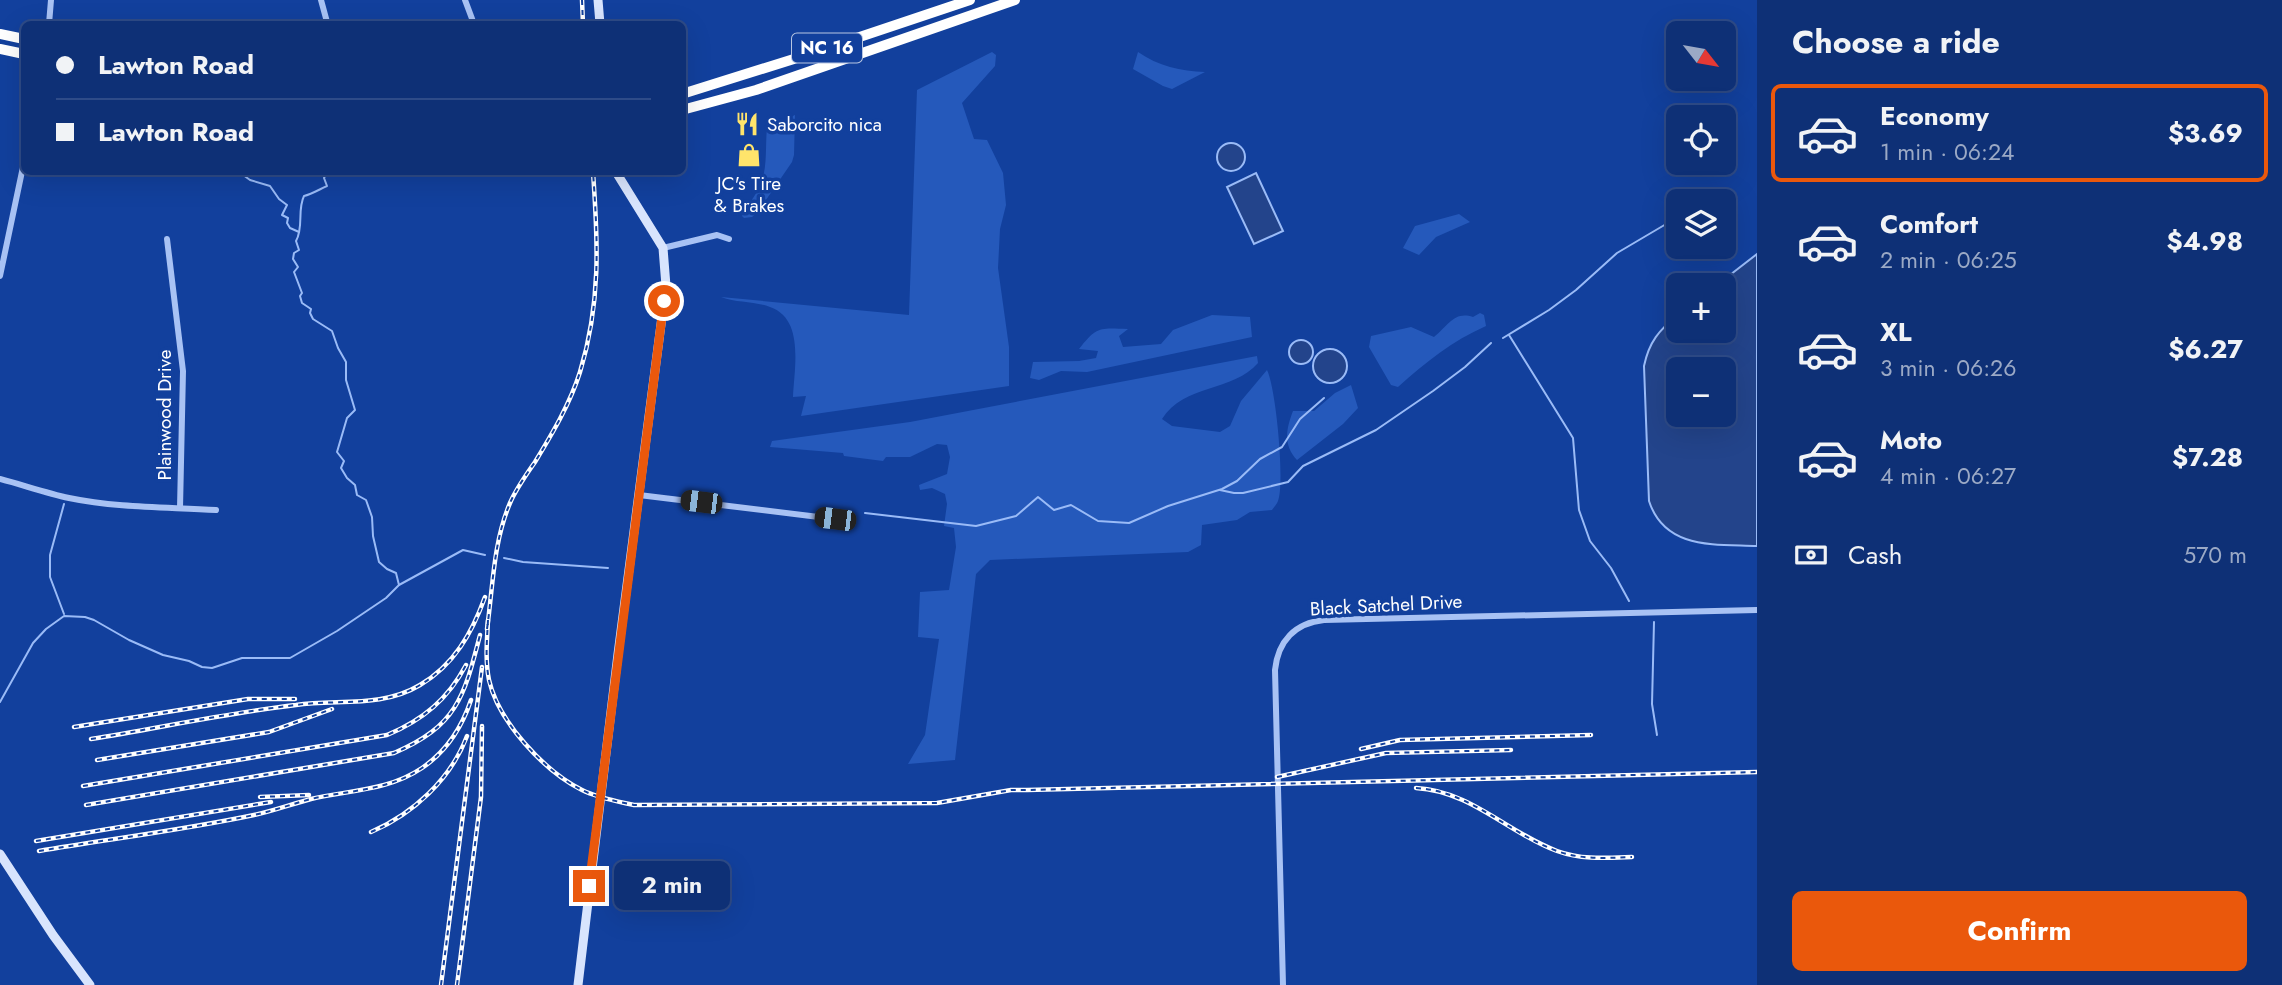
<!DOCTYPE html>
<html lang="en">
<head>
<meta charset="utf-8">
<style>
  :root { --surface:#0e3076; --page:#1c3c7e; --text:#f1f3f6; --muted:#9ba9c5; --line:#2e4b88; --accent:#ea580c }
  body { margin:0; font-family:Jost,sans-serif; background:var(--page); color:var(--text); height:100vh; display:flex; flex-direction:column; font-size:26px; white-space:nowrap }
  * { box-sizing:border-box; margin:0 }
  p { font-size:23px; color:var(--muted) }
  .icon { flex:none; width:38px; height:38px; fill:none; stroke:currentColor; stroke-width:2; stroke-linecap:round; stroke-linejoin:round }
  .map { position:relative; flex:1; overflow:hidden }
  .side { display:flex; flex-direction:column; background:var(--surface); width:525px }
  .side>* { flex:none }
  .guide { position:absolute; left:21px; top:21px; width:665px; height:154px; border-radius:10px; box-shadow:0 7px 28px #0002,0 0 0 2px var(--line); display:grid; align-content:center; height:154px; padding:0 35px; background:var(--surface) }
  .needle { width:46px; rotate:121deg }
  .buttons { position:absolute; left:1666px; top:21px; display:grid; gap:14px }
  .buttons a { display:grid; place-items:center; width:70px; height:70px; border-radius:10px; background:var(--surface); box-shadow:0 7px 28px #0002,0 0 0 2px var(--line); font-size:35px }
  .end { position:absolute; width:32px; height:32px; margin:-16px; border:9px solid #ea580c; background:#fff; box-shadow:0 0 0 4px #fff }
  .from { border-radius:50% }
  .bubble { position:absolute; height:49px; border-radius:10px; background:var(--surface); box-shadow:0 7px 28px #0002,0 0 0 2px var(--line); font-size:23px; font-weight:700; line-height:49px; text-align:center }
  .car { position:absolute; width:21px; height:42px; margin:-21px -10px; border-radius:9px; box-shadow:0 0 5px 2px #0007; background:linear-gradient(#222 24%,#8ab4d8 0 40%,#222 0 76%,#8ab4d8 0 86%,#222 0) }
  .guide b { display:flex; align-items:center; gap:24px; height:66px; font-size:26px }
  .guide b+b { border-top:2px solid var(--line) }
  .guide i { width:18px; height:18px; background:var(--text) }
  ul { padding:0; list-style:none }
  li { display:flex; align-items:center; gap:21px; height:98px; margin:0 14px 10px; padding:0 21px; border:4px solid transparent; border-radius:10px }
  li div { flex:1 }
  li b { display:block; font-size:26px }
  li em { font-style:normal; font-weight:700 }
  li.active { border-color:var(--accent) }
  li>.icon { width:63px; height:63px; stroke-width:1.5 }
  h2 { padding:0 35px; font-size:32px; line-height:84px }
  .pay { display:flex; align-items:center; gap:18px; height:77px; padding:0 35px; font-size:26px }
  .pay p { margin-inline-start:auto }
  .primary-button { display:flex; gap:14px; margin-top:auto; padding:14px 35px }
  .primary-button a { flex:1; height:80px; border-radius:10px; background:var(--accent); color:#fff; font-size:28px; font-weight:700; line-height:80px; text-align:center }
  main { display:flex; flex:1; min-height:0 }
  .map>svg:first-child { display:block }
  .green { fill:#2559bb }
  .water { fill:#23448b; stroke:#9abbf7; stroke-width:2; fill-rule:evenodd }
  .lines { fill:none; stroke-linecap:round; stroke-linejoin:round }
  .stream { stroke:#9abbf7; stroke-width:2 }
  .street { stroke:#a8c2f4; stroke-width:6 }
  .secondary { stroke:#d8e4fd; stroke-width:9 }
  .highway { stroke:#fff; stroke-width:10 }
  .rail-casing { stroke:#fff; stroke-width:4.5 }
  .rail { stroke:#12409d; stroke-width:2; stroke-dasharray:5; stroke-linecap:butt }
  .route { stroke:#ea580c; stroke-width:9 }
  .labels { text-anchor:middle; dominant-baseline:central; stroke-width:7; stroke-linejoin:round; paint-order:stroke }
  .shield { fill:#12409d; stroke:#b8c6e2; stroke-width:2 }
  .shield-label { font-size:18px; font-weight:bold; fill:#fff }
  .poi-label { font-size:19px; fill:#fff; stroke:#12409d; text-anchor:start }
  .street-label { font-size:19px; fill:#fff; stroke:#12409d }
</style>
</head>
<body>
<main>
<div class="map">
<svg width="1757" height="985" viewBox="0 0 1757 985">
  <rect width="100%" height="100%" fill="#12409d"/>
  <g class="green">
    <path d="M992,52L996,55L995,66L962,103L974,139L987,140L1003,173L1006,205L1000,229L998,268L1009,347V386L801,416L806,396L793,397C794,369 805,319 770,307C754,301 737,303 721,297L909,315L917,90Z"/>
    <path d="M1138,52C1158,66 1181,71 1205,72L1172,89L1163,86L1133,69Z"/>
    <path d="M795,115L794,155L792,162L757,213L752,217L744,218L742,216C747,205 755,197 760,186C768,168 765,147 767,128Z"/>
    <polygon points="1459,214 1470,222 1436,237 1419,255 1403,248 1415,226"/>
    <path d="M1480,313L1484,315L1486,326C1452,341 1426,362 1398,387L1391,385L1369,347L1371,336L1411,327L1434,337C1449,325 1454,311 1473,317Z"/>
    <path d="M1212,315L1250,317L1252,337L1087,372L1061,371L1039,380L1030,378L1033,362L1079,361L1096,358L1098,351L1079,349C1097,326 1099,328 1128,329L1119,336L1123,347L1161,344L1173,330Z"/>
    <path d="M1257,356L1258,363C1233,392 1184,384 1162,419L1172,426L1220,432L1230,426L1241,401L1267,370C1276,388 1285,483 1278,501C1277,504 1274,507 1272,510L1250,512L1237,520L1202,525L1201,545L1188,552L990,560L976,574L955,760L908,764L925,735L939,639L918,637L920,592L949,590L956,547L954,528L944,526L947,504L945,494L932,488L920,490L919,485L947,474L950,457L947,445L937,444L910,457H886L883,461L844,456L843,453L770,447L772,441L910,422Z"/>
    <path d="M1351,385L1358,408L1343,424L1297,460C1283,445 1286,429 1293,411H1314L1335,393Z"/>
  </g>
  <g class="water">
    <circle cx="1231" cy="157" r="14"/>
    <polygon points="1256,173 1283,231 1254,244 1227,187"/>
    <path d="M1757,254V546C1715,544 1665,550 1649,501L1644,366C1649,342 1659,330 1678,315V331H1724V285H1717ZM1678,369H1724V415H1678Z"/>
    <circle cx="1301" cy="352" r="12"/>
    <circle cx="1330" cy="366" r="17"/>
  </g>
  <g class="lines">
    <g class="stream">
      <polyline points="239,172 250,180 270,186 279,199 287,205 282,215 288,218 287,223 290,228 299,232"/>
      <path d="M327,172L324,178L327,186C320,189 312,194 304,196C297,210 304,227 296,241L299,250L294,253L293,259L298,267L294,272L302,293L300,296L302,303L311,309L310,313L313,319L332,331L338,348L346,362V380L355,410L347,418L337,452L344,461L341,468L347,478L355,485L357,495L366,500L372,517L373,536L379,562L387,569L396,573L399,585"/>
      <polyline points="1509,335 1573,438 1579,510 1590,541 1611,568 1629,601"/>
      <polyline points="1503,338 1549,310 1576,290 1617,253 1678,217"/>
      <polyline points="1220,490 1234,493 1243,493 1288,482 1303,466 1376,430 1433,391 1465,367 1491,343"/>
      <polyline points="64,504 50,555 50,577 64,614"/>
      <polyline points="865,513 976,526 1016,516 1038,497 1054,510 1071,505 1098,521 1129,523 1168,506 1222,489 1237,481 1260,459 1282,447 1300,419 1324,398"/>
      <polyline points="504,558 523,562 608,568"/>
      <polyline points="1654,622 1652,704 1657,735"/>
      <polyline points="0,702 33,643 46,629 64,616 85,617 94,620 129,640 163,655 189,661 202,667 212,668 242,658 290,658 337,631 386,598 399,585 463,550 485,555"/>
    </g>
    <g class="street">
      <polyline points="321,0 327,22"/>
      <polyline points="465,0 474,24"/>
      <polyline points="49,24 51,0"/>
      <polyline points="167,239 183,371 180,508"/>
      <polyline points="663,248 717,235 729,239"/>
      <polyline points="0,276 24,162"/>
      <path d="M0,479C23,485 46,493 69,498C117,508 167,507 216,510"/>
      <polyline points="639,495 835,519"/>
      <path d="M1283,985L1275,670C1278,641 1295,623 1324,620L1757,610"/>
    </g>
    <g class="secondary">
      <polyline points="598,0 600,24"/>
      <polyline points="0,854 53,935 90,985"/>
      <polyline points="578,985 618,654 666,286 663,248 616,172"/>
    </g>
    <g class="highway">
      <polyline points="0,34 24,39"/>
      <polyline points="0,49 24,54"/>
      <polyline points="682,94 797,58 970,0"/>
      <polyline points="682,110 756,90 1015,0"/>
    </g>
    <g class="rail-casing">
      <g id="rail">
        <polyline points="582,0 583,24"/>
        <path d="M488,620C487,640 485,660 489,680C498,721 544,771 582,790C598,798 616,801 634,805L937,803L1011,790H1027L1757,772"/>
        <path d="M487,629C493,587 493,543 510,503C516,489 526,475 535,462C552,434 570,404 580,372C601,303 598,242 593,172"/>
        <polyline points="74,727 248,699 295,699"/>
        <path d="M91,739C159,728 227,713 296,705C338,699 382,708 420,685C454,665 472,633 485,597"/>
        <polyline points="1361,749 1400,740 1591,735"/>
        <polyline points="97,760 269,732 332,709"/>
        <polyline points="1277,777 1386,753 1511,750"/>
        <path d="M83,786L387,735C423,720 448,699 466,665"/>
        <path d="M1416,788C1471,791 1508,833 1557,851C1582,860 1606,858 1632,857"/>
        <polyline points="260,797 309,795"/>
        <path d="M86,805L394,753C457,726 464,697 480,635"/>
        <path d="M371,832C413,814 451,779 467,736"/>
        <polyline points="36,841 271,802"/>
        <path d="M39,851C110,839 183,830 254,815C273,811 292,804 311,799C349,790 388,791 422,768C447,751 462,727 471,700"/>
        <polyline points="441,985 482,667"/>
        <polyline points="457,985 481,797 482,726"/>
      </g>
    </g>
    <use href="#rail" class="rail"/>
  </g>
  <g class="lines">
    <polyline class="route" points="589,886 664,301"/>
  </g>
  <defs>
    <g id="restaurant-bare" transform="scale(1.89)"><path d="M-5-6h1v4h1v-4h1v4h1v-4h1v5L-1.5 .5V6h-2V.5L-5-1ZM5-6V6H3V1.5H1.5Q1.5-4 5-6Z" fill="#ffe46b" stroke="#12409d" stroke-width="2.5" paint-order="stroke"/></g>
    <g id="shop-bare" transform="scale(1.89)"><path d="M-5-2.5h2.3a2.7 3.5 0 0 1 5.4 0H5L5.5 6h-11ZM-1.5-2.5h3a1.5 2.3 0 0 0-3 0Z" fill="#ffe46b" stroke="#12409d" stroke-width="2.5" paint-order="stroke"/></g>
  </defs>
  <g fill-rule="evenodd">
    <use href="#restaurant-bare" x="747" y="124"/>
    <use href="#shop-bare" x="749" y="155"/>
  </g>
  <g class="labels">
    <rect class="shield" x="792" y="33.5" width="70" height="29" rx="5"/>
    <g class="shield-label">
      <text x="827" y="48">NC 16</text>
    </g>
    <g class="poi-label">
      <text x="767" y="124">Saborcito nica</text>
      <text x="749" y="183" text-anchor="middle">JC's Tire<tspan x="749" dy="22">&amp; Brakes</tspan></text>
    </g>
    <g class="street-label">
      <text transform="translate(164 415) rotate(-90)">Plainwood Drive</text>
      <text transform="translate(1386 605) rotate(-3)">Black Satchel Drive</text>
    </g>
  </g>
</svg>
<div class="buttons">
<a><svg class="needle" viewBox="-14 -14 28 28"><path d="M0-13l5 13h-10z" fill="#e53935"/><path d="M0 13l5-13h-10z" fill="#9ba9c5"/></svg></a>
<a><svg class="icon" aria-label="locate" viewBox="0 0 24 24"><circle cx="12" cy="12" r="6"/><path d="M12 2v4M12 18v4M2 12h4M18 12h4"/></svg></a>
<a><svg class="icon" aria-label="layers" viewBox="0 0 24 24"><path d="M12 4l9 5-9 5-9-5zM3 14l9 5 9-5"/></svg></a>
<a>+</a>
<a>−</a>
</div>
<i class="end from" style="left:664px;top:301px"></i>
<i class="end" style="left:589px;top:886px"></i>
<div class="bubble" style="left:614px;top:861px;width:116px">2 min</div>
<i class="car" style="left:701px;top:502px;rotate:277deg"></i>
<i class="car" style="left:835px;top:519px;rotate:277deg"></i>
<div class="guide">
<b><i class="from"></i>Lawton Road</b>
<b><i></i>Lawton Road</b>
</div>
</div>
<section class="side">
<h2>Choose a ride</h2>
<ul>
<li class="active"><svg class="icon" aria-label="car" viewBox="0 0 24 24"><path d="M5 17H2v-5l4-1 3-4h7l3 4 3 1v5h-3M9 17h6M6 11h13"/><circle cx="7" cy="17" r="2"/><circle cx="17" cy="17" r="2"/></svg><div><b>Economy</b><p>1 min · 06:24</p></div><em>$3.69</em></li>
<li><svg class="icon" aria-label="car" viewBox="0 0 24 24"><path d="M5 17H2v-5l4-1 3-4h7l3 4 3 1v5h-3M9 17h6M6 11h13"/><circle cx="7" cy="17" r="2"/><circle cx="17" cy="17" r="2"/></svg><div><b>Comfort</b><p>2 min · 06:25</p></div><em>$4.98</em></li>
<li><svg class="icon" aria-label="car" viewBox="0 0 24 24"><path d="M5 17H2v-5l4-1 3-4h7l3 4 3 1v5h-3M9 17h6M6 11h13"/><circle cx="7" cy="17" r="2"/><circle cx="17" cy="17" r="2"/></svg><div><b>XL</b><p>3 min · 06:26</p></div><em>$6.27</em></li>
<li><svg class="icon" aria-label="car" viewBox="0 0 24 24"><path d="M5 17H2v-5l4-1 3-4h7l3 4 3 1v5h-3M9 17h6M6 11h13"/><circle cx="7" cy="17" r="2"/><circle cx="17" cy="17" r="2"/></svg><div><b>Moto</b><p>4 min · 06:27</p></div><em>$7.28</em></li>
</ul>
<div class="pay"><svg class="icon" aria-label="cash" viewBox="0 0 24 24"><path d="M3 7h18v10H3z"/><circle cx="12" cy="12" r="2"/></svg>Cash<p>570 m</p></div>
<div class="primary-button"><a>Confirm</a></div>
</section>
</main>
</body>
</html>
